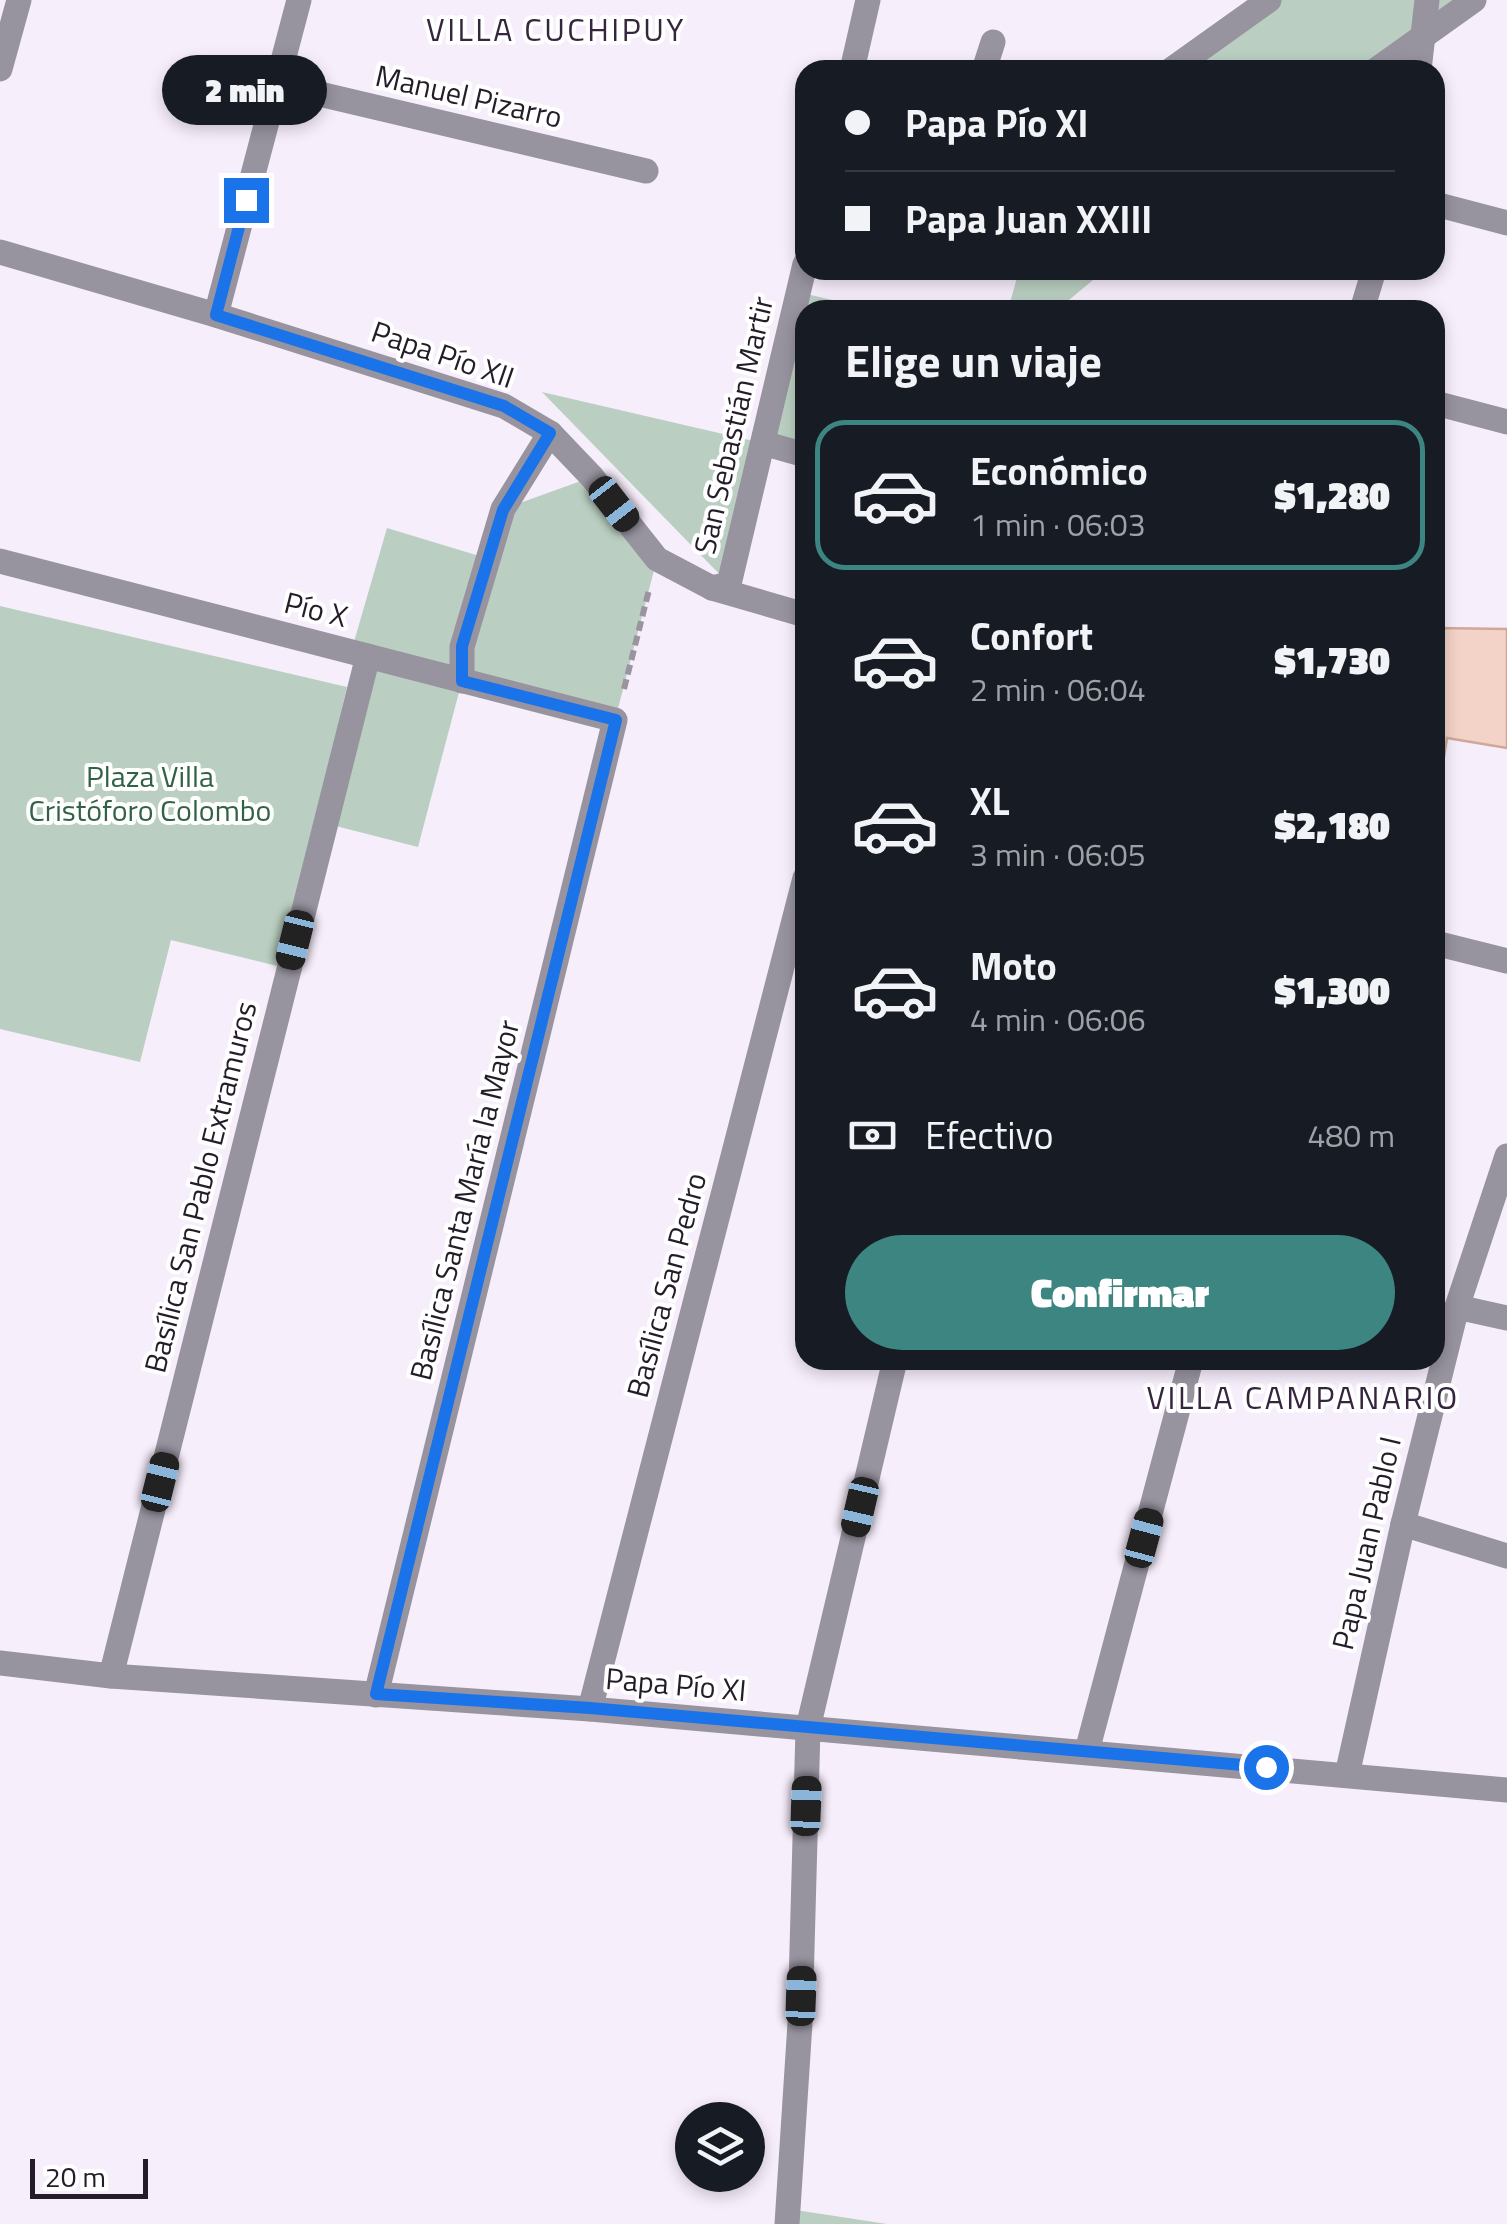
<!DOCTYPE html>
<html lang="es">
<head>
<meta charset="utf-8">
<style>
  :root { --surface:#171b24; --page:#20242c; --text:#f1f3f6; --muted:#9ea1a6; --line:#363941; --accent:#3d8581 }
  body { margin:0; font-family:"Titillium Web",sans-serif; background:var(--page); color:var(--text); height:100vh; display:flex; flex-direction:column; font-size:38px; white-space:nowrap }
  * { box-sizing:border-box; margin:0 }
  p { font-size:32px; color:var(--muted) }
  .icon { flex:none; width:55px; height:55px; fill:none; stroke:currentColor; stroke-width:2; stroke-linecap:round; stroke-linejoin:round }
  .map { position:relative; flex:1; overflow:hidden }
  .panel { position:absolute; left:795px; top:300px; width:650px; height:1070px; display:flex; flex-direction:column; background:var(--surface); border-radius:30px; box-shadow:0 5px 15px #0003 }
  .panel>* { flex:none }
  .top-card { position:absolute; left:795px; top:60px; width:650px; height:220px; border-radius:30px; box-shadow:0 5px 15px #0003; display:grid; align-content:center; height:220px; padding:0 50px; background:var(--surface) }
  .tools { position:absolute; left:675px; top:2102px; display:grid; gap:20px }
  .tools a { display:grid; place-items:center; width:90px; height:90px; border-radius:50%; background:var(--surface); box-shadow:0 5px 15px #0003; font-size:50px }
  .scale { position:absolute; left:30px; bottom:25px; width:118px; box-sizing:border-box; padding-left:10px; border:5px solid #241c28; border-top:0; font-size:28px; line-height:35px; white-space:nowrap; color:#241c28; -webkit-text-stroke:8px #fff; paint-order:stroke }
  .end { position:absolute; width:45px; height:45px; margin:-22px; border:12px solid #1a73e8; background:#fff; box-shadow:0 0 0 5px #fff }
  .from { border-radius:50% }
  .bubble { position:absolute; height:70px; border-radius:35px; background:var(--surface); box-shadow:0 5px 15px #0003; font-size:32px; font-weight:800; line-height:70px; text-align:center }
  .car { position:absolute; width:30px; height:60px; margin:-30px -15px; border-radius:12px; box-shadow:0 0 8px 2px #0007; background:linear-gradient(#222 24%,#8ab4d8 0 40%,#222 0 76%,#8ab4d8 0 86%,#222 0) }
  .top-card b { display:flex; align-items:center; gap:35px; height:95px; font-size:38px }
  .top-card b+b { border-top:2px solid var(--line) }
  .top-card i { width:25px; height:25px; background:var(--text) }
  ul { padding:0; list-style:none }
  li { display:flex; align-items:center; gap:30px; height:150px; margin:0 20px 15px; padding:0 30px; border:5px solid transparent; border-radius:30px }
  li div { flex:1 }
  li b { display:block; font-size:38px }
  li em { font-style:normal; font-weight:800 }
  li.current { border-color:var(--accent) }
  li>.icon { width:90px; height:90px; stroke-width:1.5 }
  h2 { padding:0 50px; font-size:45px; line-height:120px }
  .pay { display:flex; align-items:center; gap:25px; height:110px; padding:0 50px; font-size:38px }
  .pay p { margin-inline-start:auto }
  .button { display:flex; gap:20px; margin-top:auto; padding:20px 50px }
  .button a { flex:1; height:115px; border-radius:60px; background:var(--accent); color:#fff; font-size:40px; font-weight:800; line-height:115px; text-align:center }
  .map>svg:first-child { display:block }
  .green { fill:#bacfc1 }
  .building { fill:#f3d2c7; stroke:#cfa89a; stroke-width:2.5 }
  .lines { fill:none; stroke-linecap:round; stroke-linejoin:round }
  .path { stroke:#9b93a0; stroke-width:6; stroke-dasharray:10 5; stroke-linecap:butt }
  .minor { stroke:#97939f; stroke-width:25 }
  .route { stroke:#1a73e8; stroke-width:12 }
  .labels { text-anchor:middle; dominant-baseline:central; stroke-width:8; stroke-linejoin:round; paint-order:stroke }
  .street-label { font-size:30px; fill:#241c28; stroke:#fff }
  .park-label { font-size:30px; fill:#326245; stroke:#fff }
  .neighbourhood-label { font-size:32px; letter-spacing:2.5px; fill:#35253e; stroke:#fff }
</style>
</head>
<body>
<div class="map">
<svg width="1507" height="2224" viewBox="0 0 1507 2224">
  <rect width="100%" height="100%" fill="#f7eefc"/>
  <g class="green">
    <polygon points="1268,0 1475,0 1377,70 1170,70"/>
    <polygon points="1019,270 1105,270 1057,310 1008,310"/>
    <polygon points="798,292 875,310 805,310 805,455 764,443 729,584 542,392 762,443"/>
    <polygon points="592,477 657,559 615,720 462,681 418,847 324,823 368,657 351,652 387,528 486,558 503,509"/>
    <polygon points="0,606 347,687 281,967 171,940 140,1062 0,1029"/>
    <polygon points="789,2209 887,2224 787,2224"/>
  </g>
  <polygon class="building" points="1435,628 1507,629 1507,748 1447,738 1436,807"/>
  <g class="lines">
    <polyline class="path" points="624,689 649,590"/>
    <g class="minor">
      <polyline points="0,69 19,0"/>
      <polyline points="852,70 868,0"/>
      <polyline points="984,70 993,42"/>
      <polyline points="1171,70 1269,0"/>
      <polyline points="1376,70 1474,0"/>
      <polyline points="1419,70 1427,0"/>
      <polyline points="277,84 646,171"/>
      <polyline points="1435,204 1507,223"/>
      <polyline points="0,252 216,315 504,406 550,433 592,477 657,559 712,588 805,615"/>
      <polyline points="1362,310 1374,270"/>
      <polyline points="216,315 299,0"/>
      <polyline points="1435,403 1507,422"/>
      <polyline points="763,443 805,455"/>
      <polyline points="0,561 615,720 376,1695"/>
      <polyline points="712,588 729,584 805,264"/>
      <polyline points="462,681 462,647 503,509 550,433"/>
      <polyline points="1435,943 1507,961"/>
      <polyline points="1457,1307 1507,1318"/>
      <polyline points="1403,1524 1507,1556"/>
      <polyline points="0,1663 111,1676 590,1709 1507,1790"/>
      <polyline points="111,1676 368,656"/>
      <polyline points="590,1709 805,878"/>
      <polyline points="1087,1751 1191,1360"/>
      <polyline points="1347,1775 1403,1524 1457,1307 1507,1156"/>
      <polyline points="787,2224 800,2023 808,1728 895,1360"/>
    </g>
  </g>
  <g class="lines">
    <polyline class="route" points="246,200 216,315 504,406 550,433 503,510 462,646 462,681 616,720 376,1694 590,1708 1266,1767"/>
  </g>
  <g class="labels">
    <g class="street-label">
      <text transform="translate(469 96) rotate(13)">Manuel Pizarro</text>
      <text transform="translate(443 354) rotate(19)">Papa Pío XII</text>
      <text transform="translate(733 425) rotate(-77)">San Sebastián Martir</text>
      <text transform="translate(316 609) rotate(14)">Pío X</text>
      <text transform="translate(200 1187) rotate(-76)">Basílica San Pablo Extramuros</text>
      <text transform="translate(464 1200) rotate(-76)">Basílica Santa María la Mayor</text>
      <text transform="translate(666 1285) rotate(-75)">Basílica San Pedro</text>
      <text transform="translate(1366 1543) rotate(-77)">Papa Juan Pablo I</text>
      <text transform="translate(676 1684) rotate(5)">Papa Pío XI</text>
    </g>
    <g class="park-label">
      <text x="150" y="776">Plaza Villa<tspan x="150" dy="34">Cristóforo Colombo</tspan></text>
    </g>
    <g class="neighbourhood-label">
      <text x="556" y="29">VILLA CUCHIPUY</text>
      <text x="1303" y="1397">VILLA CAMPANARIO</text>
    </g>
  </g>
</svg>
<div class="tools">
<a><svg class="icon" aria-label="layers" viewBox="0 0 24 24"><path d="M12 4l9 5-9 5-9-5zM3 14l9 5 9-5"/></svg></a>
</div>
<div class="scale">20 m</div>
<i class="end from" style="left:1266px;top:1767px"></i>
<i class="end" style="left:246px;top:200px"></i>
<div class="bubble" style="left:162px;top:55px;width:165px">2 min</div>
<i class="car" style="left:614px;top:504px;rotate:142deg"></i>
<i class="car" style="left:295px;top:940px;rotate:194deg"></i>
<i class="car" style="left:160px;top:1482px;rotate:14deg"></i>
<i class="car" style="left:860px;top:1507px;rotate:193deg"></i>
<i class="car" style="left:1144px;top:1538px;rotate:15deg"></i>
<i class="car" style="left:806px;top:1806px;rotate:2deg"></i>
<i class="car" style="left:801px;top:1996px;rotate:2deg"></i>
<div class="top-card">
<b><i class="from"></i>Papa Pío XI</b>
<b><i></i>Papa Juan XXIII</b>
</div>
<section class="panel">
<h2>Elige un viaje</h2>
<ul>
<li class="current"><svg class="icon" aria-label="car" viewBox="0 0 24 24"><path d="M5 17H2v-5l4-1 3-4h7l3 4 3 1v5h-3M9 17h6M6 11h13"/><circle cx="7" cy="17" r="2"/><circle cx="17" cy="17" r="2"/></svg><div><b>Económico</b><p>1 min · 06:03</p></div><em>$1,280</em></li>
<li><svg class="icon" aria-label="car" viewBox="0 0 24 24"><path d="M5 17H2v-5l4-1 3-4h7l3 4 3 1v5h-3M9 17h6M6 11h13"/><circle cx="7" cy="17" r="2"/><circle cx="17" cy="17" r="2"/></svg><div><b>Confort</b><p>2 min · 06:04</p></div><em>$1,730</em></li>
<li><svg class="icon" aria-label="car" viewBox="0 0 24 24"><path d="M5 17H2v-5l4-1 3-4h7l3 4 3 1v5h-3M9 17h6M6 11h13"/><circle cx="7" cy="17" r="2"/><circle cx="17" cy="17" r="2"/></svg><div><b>XL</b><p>3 min · 06:05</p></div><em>$2,180</em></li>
<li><svg class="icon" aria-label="car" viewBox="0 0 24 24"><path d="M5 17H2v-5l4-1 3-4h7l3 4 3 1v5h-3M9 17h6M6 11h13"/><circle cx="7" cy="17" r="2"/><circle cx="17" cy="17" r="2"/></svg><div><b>Moto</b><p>4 min · 06:06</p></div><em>$1,300</em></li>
</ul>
<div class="pay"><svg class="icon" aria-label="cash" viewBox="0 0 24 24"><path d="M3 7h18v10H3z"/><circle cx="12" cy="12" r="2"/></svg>Efectivo<p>480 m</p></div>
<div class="button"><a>Confirmar</a></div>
</section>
</div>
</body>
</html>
